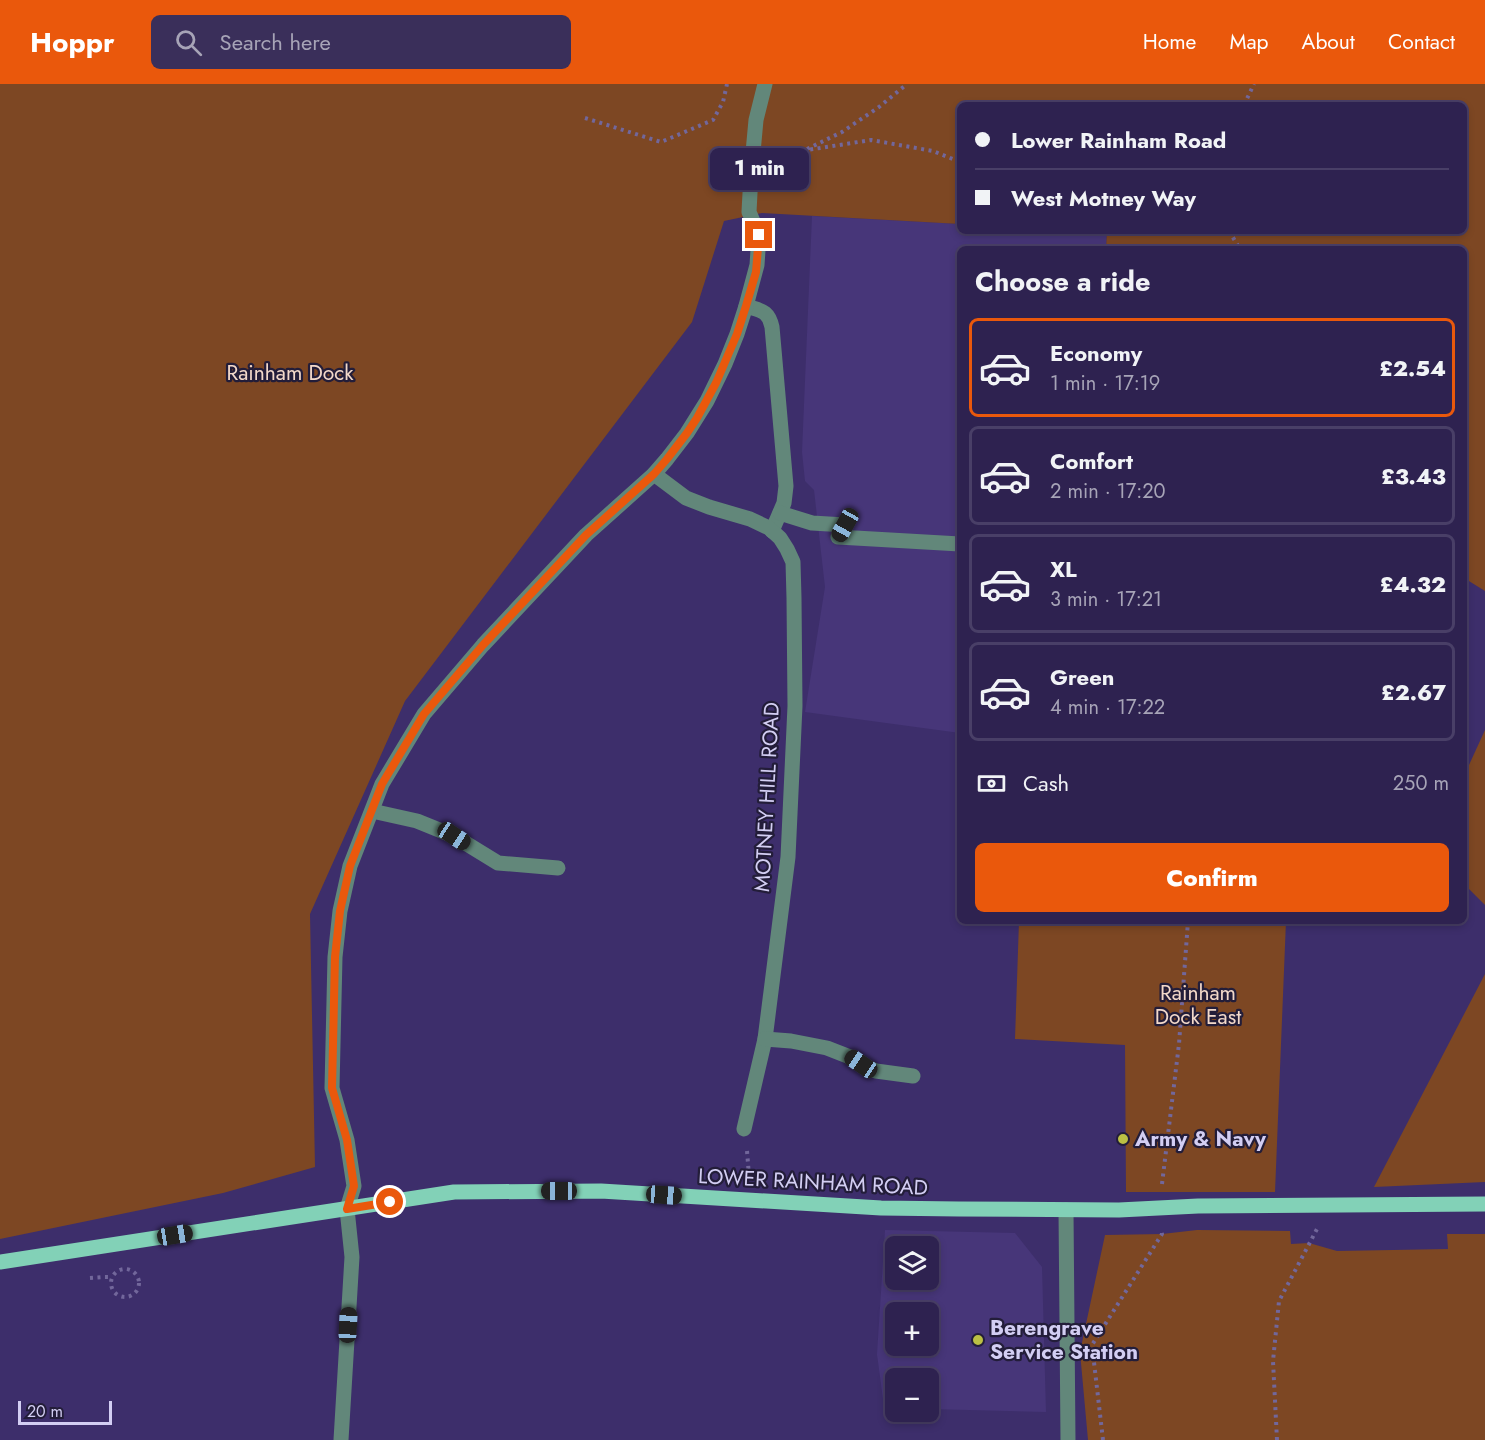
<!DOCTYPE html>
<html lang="en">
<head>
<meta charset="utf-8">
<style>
  :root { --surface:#2e2250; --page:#3a2f5a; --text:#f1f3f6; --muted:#a7a4b7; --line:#493f67; --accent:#ea580c }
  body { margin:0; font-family:Jost,sans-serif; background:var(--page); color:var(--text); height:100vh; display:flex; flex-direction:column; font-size:22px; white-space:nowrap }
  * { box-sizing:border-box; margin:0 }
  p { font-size:20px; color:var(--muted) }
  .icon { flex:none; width:33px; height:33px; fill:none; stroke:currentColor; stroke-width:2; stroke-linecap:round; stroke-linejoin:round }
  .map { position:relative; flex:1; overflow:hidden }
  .drawer { position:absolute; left:957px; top:162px; width:510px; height:678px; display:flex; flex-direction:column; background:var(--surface); border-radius:9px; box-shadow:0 3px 9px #0003,0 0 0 2px var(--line) }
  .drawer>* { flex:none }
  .hud { position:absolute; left:957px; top:18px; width:510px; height:132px; border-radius:9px; box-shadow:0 3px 9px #0003,0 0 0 2px var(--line); display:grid; align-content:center; height:132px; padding:0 18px; background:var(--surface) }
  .buttons { position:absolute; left:885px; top:1152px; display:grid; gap:12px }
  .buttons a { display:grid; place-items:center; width:54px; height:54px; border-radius:9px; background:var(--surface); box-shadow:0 3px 9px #0003,0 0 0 2px var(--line); font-size:30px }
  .scale { position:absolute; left:18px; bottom:15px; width:94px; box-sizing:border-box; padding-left:6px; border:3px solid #d3cef3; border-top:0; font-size:16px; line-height:21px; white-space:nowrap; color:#d3cef3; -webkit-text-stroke:4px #231d39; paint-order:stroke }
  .end { position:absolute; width:27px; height:27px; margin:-14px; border:8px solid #ea580c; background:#fff; box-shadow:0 0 0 3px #fff }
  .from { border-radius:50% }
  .bubble { position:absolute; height:42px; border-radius:9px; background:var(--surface); box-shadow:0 3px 9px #0003,0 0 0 2px var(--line); font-size:20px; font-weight:800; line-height:42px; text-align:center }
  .car { position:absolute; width:18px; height:36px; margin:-18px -9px; border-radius:8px; box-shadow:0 0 4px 2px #0007; background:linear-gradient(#222 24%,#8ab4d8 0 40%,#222 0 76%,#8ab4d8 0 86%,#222 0) }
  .hud b { display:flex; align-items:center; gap:21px; height:57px; font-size:22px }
  .hud b+b { border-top:2px solid var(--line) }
  .hud i { width:15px; height:15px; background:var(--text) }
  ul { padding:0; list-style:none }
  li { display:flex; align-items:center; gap:18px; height:99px; margin:0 12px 9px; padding:0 6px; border:3px solid var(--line); border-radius:9px }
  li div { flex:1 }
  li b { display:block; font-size:22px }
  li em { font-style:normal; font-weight:800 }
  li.selected { border-color:var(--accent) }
  li>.icon { width:54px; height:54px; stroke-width:1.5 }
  h2 { padding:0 18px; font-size:27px; line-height:72px }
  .pay { display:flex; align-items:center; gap:15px; height:66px; padding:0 18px; font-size:22px }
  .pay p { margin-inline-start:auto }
  .cta { display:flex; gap:12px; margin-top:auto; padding:12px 18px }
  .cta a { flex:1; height:69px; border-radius:9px; background:var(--accent); color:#fff; font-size:24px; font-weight:800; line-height:69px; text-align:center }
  header { display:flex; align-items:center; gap:36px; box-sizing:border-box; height:84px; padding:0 30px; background:var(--accent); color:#fff }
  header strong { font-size:28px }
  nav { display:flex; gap:33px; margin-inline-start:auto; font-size:21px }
  .search { width:420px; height:54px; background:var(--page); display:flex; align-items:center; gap:15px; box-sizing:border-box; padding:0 21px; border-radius:9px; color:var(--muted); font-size:22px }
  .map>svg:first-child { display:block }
  .built { fill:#473679; fill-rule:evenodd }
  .green { fill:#7d4723 }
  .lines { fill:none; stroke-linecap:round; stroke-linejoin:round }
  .path { stroke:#72679b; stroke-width:4; stroke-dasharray:3 4.5; stroke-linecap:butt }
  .minor { stroke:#62877a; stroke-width:15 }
  .major { stroke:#82d1b7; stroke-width:15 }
  .route { stroke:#ea580c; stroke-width:8 }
  .poi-dot { fill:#bbc044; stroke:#231d39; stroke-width:2 }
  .labels { text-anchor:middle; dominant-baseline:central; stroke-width:4.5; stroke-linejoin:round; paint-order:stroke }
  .park-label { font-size:21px; fill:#f3d9ca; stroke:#231d39 }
  .street-label { font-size:21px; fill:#d3cef3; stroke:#231d39 }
  .poi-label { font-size:21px; font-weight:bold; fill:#d3cef3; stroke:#231d39; text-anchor:start }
</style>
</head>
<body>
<header>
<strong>Hoppr</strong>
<div class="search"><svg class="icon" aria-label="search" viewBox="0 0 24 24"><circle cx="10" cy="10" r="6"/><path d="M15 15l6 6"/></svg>Search here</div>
<nav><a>Home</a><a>Map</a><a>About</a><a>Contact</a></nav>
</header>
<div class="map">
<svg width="1485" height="1356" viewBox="0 0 1485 1356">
  <rect width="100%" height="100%" fill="#3d2e6b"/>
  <g class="built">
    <polygon points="812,132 960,140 960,147 1107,147 1106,165 960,165 960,649 805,628 825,503 814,406 805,397 802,368"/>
    <path d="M885,1146L1015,1149L1042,1183L1046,1328L929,1325L928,1294H896L895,1324L884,1323L877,1270ZM896,1162H928V1196H896ZM896,1228H928V1262H896Z"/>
  </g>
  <g class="green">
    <polygon points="0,0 1485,0 1485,507 1464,494 1464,165 1106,165 1107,147 1105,147 1464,147 1464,21 960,21 960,140 762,129 724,137 692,238 405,617 310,830 315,1083 223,1109 0,1155"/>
    <polygon points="1485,646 1485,821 1464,800 1464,692"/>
    <polygon points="1019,837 1286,837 1275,1108 1126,1108 1125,961 1015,955"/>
    <polygon points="1485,890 1485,1098 1374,1103"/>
    <polygon points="1197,1146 1290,1147 1291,1160 1309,1159 1337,1167 1448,1165 1447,1150 1485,1150 1485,1356 1088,1356 1080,1268 1105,1151 1162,1150"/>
  </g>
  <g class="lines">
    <g class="path">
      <polyline points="1244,21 1254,0"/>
      <polyline points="585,34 661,58 713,36 723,18 727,0"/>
      <polyline points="807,65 842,48 879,23 907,0"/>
      <polyline points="775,78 801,67 871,56 933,67 960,78"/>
      <polyline points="1229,147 1240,165"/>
      <polyline points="747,1067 749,1092"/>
      <polyline points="1162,1100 1179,960 1188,837"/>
      <circle cx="125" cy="1199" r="14"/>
      <polyline points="90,1194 103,1193 111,1193"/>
      <polyline points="1103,1356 1092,1261 1162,1150 1161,1146"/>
      <polyline points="1277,1356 1273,1277 1279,1217 1317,1145"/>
    </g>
    <g class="minor">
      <path d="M746,222C761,227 768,226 772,243L786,402L784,419L772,447"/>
      <polyline points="654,390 686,414 709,423 750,435 769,444 780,454 787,465 793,478 794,514 795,622 788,773 765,955 744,1045"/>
      <polyline points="780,429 812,439 845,441 838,453 960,460"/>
      <polyline points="372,727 417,737 454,752 498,779 558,784"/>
      <polyline points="765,955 791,957 827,964 850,973 861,980 876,987 913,992"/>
      <polyline points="1066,1126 1068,1356"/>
      <polyline points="341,1356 352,1173 347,1125 354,1102 347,1056 332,1004 335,873 340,827 350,782 382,700 424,630 483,561 586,451 654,390 667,375 687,349 707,317 725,280 737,250 746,222 757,181 759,151 749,128 751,90 756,36 765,0"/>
    </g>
    <polyline class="major" points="0,1178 454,1108 601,1107 881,1124 959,1125 1119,1126 1198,1122 1485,1120"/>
  </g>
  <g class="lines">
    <polyline class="route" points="390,1118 347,1125 354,1102 347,1056 332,1004 335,873 340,827 350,782 382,700 424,630 483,561 586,451 654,390 667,375 687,349 697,334 716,299 737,250 746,222 756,188 759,151"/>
  </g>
  <g class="poi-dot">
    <circle cx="1123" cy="1055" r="6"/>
    <circle cx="978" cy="1256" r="6"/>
  </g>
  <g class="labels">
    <g class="park-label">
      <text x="290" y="289">Rainham Dock</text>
      <text x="1198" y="909">Rainham<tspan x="1198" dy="24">Dock East</tspan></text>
    </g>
    <g class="street-label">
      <text transform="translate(767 713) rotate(-87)">MOTNEY HILL ROAD</text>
      <text transform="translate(813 1098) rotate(3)">LOWER RAINHAM ROAD</text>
    </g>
    <g class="poi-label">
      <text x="1135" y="1055">Army &amp; Navy</text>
      <text x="990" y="1244">Berengrave<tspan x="990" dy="24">Service Station</tspan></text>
    </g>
  </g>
</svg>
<div class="buttons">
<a><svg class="icon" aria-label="layers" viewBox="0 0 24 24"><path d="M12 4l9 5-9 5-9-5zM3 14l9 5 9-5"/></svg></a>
<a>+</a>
<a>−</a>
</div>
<div class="scale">20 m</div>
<i class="end from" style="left:390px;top:1118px"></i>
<i class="end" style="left:759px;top:151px"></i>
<div class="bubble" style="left:710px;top:64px;width:99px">1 min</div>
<i class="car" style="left:845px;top:441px;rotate:209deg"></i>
<i class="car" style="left:454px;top:752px;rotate:123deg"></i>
<i class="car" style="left:861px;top:980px;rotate:304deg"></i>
<i class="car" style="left:559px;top:1107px;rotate:270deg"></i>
<i class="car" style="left:664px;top:1111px;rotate:94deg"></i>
<i class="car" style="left:175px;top:1151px;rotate:81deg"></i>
<i class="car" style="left:348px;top:1241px;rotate:3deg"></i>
<div class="hud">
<b><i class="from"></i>Lower Rainham Road</b>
<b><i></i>West Motney Way</b>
</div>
<section class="drawer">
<h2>Choose a ride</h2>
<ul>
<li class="selected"><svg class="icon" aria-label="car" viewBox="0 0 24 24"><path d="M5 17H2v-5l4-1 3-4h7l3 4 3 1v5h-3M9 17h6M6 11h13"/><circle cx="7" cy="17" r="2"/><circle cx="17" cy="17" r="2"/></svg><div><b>Economy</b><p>1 min · 17:19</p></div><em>£2.54</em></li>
<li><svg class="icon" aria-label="car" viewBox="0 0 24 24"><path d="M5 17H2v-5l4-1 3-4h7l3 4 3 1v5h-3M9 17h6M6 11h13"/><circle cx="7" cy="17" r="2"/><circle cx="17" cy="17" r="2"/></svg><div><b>Comfort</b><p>2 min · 17:20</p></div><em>£3.43</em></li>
<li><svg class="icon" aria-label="car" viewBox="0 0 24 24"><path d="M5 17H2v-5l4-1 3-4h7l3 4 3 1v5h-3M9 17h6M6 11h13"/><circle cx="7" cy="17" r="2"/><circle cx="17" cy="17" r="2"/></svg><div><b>XL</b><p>3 min · 17:21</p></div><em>£4.32</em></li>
<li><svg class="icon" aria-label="car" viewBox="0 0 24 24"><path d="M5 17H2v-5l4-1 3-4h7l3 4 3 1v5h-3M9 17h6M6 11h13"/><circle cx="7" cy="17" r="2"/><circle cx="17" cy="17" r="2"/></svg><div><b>Green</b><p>4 min · 17:22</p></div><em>£2.67</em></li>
</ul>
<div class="pay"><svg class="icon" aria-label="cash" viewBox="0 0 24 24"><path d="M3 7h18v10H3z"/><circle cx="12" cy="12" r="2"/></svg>Cash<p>250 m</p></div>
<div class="cta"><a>Confirm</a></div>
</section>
</div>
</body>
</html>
